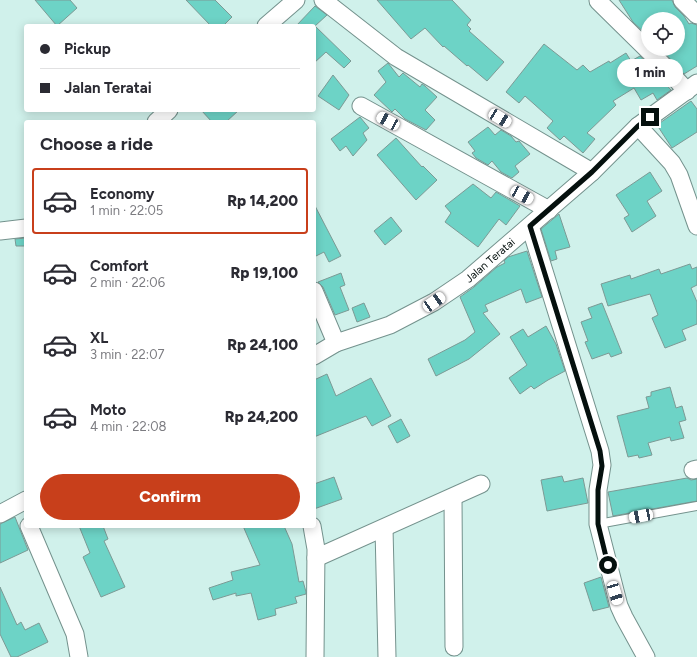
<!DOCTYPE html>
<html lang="en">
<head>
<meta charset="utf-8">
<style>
  :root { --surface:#fff; --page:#f7f7f7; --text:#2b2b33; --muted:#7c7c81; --line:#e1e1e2; --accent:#c83f1b }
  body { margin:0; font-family:Figtree,sans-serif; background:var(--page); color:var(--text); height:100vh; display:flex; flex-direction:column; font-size:15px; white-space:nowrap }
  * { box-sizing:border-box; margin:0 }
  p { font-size:13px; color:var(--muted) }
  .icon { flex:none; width:22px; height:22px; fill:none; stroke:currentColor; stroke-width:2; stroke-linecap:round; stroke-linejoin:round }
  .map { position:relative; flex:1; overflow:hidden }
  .sheet { position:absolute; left:24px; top:120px; width:292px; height:408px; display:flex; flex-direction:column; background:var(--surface); border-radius:4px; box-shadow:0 2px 10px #0003 }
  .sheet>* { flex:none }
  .banner { position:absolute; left:24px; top:24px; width:292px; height:88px; border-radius:4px; box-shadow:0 2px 10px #0003; display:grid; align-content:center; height:88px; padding:0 16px; background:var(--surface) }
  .fabs { position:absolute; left:641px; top:12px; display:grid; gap:8px }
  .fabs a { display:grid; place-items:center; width:44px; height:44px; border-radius:50%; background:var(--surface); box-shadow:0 2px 10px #0003; font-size:20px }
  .end { position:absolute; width:18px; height:18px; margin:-9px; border:5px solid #05100e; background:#fff; box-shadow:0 0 0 2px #fff }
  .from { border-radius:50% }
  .bubble { position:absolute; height:28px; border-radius:14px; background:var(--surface); box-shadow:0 2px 10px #0003; font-size:13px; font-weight:800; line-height:28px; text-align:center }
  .car { position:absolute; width:12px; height:24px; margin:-12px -6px; border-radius:5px; box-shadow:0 0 3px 1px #0007; background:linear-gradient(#fff 24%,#345 0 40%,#fff 0 76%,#345 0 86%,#fff 0) }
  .banner b { display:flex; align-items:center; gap:14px; height:38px; font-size:15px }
  .banner b+b { border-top:1px solid var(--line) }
  .banner i { width:10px; height:10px; background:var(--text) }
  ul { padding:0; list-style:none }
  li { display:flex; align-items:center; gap:12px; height:66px; margin:0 8px 6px; padding:0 8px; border:2px solid transparent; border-radius:4px }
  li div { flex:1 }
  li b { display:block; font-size:15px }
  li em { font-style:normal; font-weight:800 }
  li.on { border-color:var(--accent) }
  li>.icon { width:36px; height:36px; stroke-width:1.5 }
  h2 { padding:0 16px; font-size:18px; line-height:48px }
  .cta { display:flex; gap:8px; margin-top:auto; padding:8px 16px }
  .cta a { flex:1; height:46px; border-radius:24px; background:var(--accent); color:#fff; font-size:16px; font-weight:800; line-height:46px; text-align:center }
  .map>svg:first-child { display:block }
  .building { fill:#6dd3c6; stroke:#7c9a95 }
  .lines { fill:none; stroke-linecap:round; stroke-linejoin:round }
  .service-casing { stroke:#74928d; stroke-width:10 }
  .minor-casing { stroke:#74928d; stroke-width:19 }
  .service { stroke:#fff; stroke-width:8 }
  .minor { stroke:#fff; stroke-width:17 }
  .route { stroke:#05100e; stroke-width:5 }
  .labels { text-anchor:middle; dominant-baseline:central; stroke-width:3; stroke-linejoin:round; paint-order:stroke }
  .street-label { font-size:11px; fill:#05100e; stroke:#ddfef9 }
</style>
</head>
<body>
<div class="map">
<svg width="697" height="657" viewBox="0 0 697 657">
  <rect width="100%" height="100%" fill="#d0f1eb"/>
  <g class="building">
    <polygon points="35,0 70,0 77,8 57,26"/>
    <polygon points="186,0 215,0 232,17 223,26 211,26"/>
    <polygon points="377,0 452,0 471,20 467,25 471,29 469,31 504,62 487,81 468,65 467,66 444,46 443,47 425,28 411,39"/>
    <polygon points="619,0 672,0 675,7 684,16 689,24 691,23 697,25 697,66 684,74 661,49 678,49 678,19 648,19 648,36 633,22"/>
    <polygon points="315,6 327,15 315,26 351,61 344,68 326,52 314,63 314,26 296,26"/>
    <polygon points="544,44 577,70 583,65 590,72 609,61 610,63 626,53 631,61 640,56 671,90 657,100 653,93 641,100 634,88 613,101 616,105 587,133 595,139 583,153 564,136 560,140 547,128 553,121 525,96 519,103 506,92"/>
    <polygon points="388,63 399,77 403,73 420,87 422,84 425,86 437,97 425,110 435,120 426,130 405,119 395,109 392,112 374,95 386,82 378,71"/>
    <polygon points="333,75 349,95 339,110 318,96"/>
    <polygon points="691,101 697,109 697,132 672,148 657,125"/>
    <polygon points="201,110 239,110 226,122 212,122"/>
    <polygon points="360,117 369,128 363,133 367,140 353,156 346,146 340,151 331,139"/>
    <polygon points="488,127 495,135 501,130 511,136 516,142 519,141 530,154 515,166 519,172 512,178 501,172 492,161 488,165 476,158 472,153 475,151 468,142"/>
    <polygon points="396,138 422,167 423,166 437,180 416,200 377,155"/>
    <polygon points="650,172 662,191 647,201 656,216 632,232 624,218 629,215 616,195"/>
    <polygon points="473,184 491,198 496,192 520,206 506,225 499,219 478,247 445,222 451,213 445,206"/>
    <polygon points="314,204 341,256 329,262 324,252 314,257"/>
    <polygon points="559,214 570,247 555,251 557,259 551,261 541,229"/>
    <polygon points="391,217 402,231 385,245 374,231"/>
    <polygon points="26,238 26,246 16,246 15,239"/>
    <polygon points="527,251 542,297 526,303 521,289 485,305 488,311 483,313 500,334 469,359 436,376 428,359 465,340 475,332 460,297 474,287 497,267 505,263 504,261 508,257"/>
    <polygon points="690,264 692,269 697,267 697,285 691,288 697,302 697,324 682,330 686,340 665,348 652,318 658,315 650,294 608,306 601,284 630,275 631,279 659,269 661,274"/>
    <polygon points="341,273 345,285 340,287 349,310 335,315 323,287 318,282"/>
    <polygon points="364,303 370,317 357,322 352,308"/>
    <polygon points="602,303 622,353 611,357 609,353 592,359 585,342 588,341 581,322 592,318 588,308"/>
    <polygon points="546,326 556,344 565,371 548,380 534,389 531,386 520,394 509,378 527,365 510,337 523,329 528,337"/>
    <polygon points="327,374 336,396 371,378 391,416 372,426 366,416 314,437 314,380"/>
    <polygon points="670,387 676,408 682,406 686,420 679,422 684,438 671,441 670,437 648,443 652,455 639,458 638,455 628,457 617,416 649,408 646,397 651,396 651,392"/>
    <polygon points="401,419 410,436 397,443 388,426"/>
    <polygon points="562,476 564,482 583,478 588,503 547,511 541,480"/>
    <polygon points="334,477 342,499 314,509 314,484"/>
    <polygon points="687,478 691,480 697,479 697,501 613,516 608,492"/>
    <polygon points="15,517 28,550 0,563 0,524"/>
    <polygon points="79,526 103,526 108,539 104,541 125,587 101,597 83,557 90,553"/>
    <polygon points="243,526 284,526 292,544 299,582 303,581 306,592 306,594 295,597 297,603 275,609 276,615 258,620 251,593 236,596 236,593 213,600 209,588 233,580 231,572 260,565"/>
    <polygon points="601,577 609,607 593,611 584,583"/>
    <polygon points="0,587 17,625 21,622 25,630 39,623 48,642 17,657 11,657 0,634"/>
  </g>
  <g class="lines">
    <g class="service-casing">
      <polyline id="service" points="598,524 697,506"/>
    </g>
    <g class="minor-casing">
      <g id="minor">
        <polyline points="323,0 396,57 592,172"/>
        <polyline points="682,0 697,15"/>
        <polyline points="598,1 661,63 687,91"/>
        <polyline points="266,26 296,0"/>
        <polyline points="361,106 549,210"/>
        <polyline points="156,122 169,110"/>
        <polyline points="638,126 672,163 679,175 697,226"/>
        <polyline points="530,226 600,451 602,465 598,490 598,524 619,606 624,617 646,657"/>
        <polyline points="0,231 26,228"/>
        <polyline points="314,291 336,343"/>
        <path id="s1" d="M314,356L336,343L390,325L434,302L468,279L592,172L638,126L697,83"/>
        <polyline points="693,470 697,469"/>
        <polyline points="453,497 454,647"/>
        <polyline points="0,514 26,500"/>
        <polyline points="29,526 75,634 79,657"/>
        <polyline points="312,526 316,549 315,657"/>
        <polyline points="384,528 387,657"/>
        <polyline points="316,558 481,484"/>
      </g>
    </g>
    <use href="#service" class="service"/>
    <use href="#minor" class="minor"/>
  </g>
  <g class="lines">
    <polyline class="route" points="608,565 598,524 598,490 602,466 600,451 530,226 592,172 638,126 650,117"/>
  </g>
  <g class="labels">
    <g class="street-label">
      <text stroke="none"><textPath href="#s1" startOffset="202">Jalan Teratai</textPath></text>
    </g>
  </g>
</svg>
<div class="fabs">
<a><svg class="icon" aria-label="locate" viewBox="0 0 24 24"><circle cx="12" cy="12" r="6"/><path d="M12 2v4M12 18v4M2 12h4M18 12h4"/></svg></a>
</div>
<i class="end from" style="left:608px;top:565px"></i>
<i class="end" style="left:650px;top:117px"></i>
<div class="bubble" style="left:617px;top:59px;width:66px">1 min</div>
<i class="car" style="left:500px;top:118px;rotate:121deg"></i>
<i class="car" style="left:388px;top:121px;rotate:299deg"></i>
<i class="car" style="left:522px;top:195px;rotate:119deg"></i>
<i class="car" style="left:434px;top:302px;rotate:56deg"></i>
<i class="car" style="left:641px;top:516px;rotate:259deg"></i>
<i class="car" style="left:615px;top:593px;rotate:163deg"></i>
<div class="banner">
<b><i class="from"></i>Pickup</b>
<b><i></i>Jalan Teratai</b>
</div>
<section class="sheet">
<h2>Choose a ride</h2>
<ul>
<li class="on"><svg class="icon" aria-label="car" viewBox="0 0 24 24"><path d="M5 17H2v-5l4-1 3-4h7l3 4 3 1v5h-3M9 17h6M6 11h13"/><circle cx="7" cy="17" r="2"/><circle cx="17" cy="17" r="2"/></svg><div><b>Economy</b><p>1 min · 22:05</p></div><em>Rp 14,200</em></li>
<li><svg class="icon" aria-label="car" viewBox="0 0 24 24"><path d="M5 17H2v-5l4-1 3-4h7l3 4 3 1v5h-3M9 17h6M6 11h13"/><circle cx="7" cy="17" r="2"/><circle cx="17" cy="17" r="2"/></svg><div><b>Comfort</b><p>2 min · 22:06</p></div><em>Rp 19,100</em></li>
<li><svg class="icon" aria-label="car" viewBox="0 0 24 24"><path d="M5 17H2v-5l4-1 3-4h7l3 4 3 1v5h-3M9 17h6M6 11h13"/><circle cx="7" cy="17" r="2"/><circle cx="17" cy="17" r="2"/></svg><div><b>XL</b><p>3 min · 22:07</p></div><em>Rp 24,100</em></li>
<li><svg class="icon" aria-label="car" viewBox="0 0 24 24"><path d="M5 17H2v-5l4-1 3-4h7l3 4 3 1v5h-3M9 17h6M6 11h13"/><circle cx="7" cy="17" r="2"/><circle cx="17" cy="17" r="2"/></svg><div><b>Moto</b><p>4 min · 22:08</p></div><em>Rp 24,200</em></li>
</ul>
<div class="cta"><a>Confirm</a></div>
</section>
</div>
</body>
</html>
